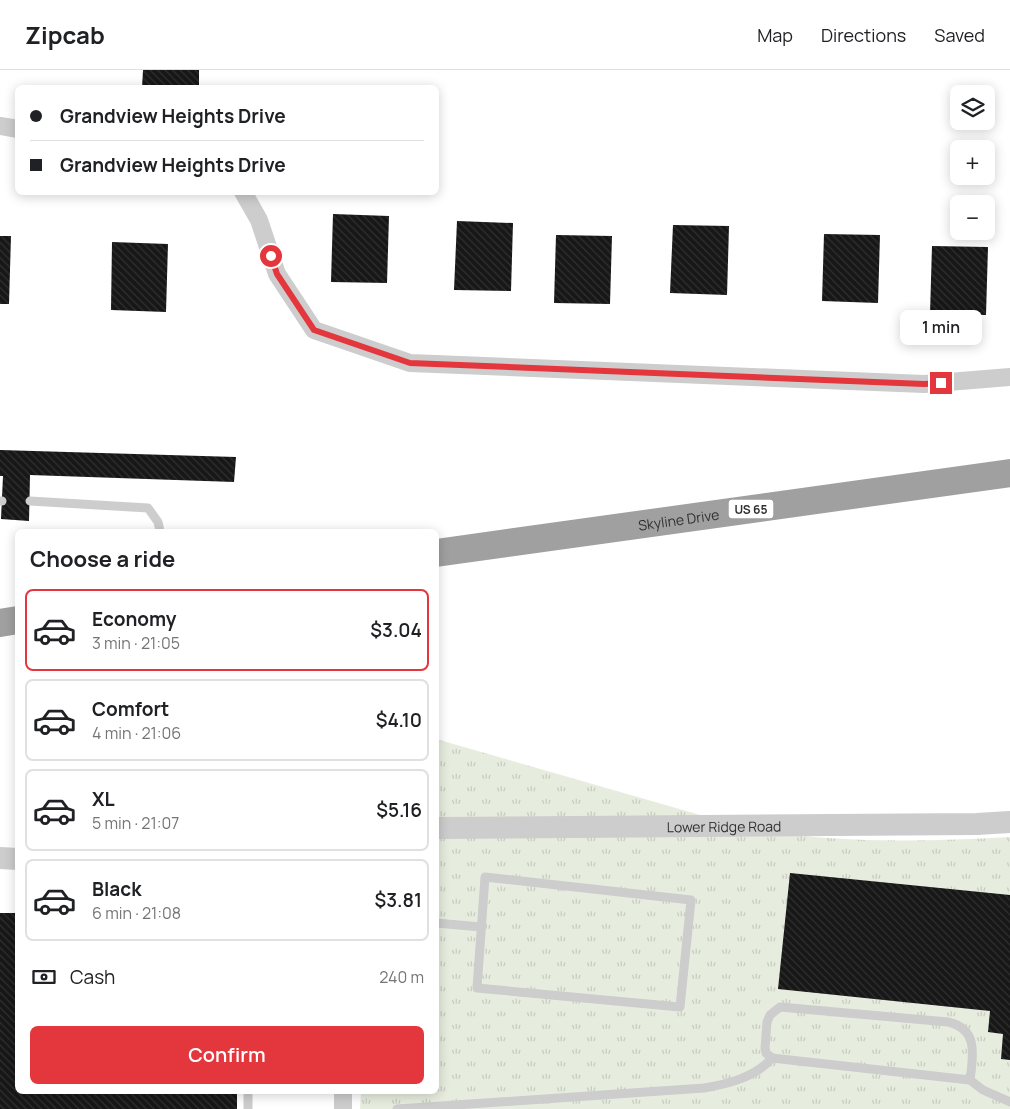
<!DOCTYPE html>
<html lang="en">
<head>
<meta charset="utf-8">
<style>
  :root { --surface:#fff; --page:#f2f2f2; --text:#202124; --muted:#757577; --line:#e0e0e0; --accent:#e3363d }
  body { margin:0; font-family:Manrope,sans-serif; background:var(--page); color:var(--text); height:100vh; display:flex; flex-direction:column; font-size:19px; white-space:nowrap }
  * { box-sizing:border-box; margin:0 }
  p { font-size:16px; color:var(--muted) }
  .icon { flex:none; width:28px; height:28px; fill:none; stroke:currentColor; stroke-width:2; stroke-linecap:round; stroke-linejoin:round }
  .map { position:relative; flex:1; overflow:hidden }
  .sheet { position:absolute; left:15px; top:459px; width:424px; height:565px; display:flex; flex-direction:column; background:var(--surface); border-radius:8px; box-shadow:0 2px 12px #0003 }
  .sheet>* { flex:none }
  .banner { position:absolute; left:15px; top:15px; width:424px; height:110px; border-radius:8px; box-shadow:0 2px 12px #0003; display:grid; align-content:center; height:110px; padding:0 15px; background:var(--surface) }
  .tools { position:absolute; left:950px; top:15px; display:grid; gap:10px }
  .tools a { display:grid; place-items:center; width:45px; height:45px; border-radius:8px; background:var(--surface); box-shadow:0 2px 12px #0003; font-size:25px }
  .end { position:absolute; width:22px; height:22px; margin:-11px; border:6px solid #e3363d; background:#fff; box-shadow:0 0 0 2px #fff }
  .from { border-radius:50% }
  .bubble { position:absolute; height:35px; border-radius:8px; background:var(--surface); box-shadow:0 2px 12px #0003; font-size:16px; font-weight:600; line-height:35px; text-align:center }
  .banner b { display:flex; align-items:center; gap:18px; height:48px; font-size:19px }
  .banner b+b { border-top:1px solid var(--line) }
  .banner i { width:12px; height:12px; background:var(--text) }
  ul { padding:0; list-style:none }
  li { display:flex; align-items:center; gap:15px; height:82px; margin:0 10px 8px; padding:0 5px; border:2px solid var(--line); border-radius:8px }
  li div { flex:1 }
  li b { display:block; font-size:19px }
  li em { font-style:normal; font-weight:600 }
  li.on { border-color:var(--accent) }
  li>.icon { width:45px; height:45px; stroke-width:1.5 }
  h2 { padding:0 15px; font-size:22px; line-height:60px }
  .pay { display:flex; align-items:center; gap:12px; height:55px; padding:0 15px; font-size:19px }
  .pay p { margin-inline-start:auto }
  .button { display:flex; gap:10px; margin-top:auto; padding:10px 15px }
  .button a { flex:1; height:58px; border-radius:8px; background:var(--accent); color:#fff; font-size:20px; font-weight:600; line-height:58px; text-align:center }
  header { display:flex; align-items:center; gap:30px; box-sizing:border-box; height:70px; padding:0 25px; background:var(--surface); border-bottom:1px solid var(--line) }
  header strong { font-size:24px }
  nav { display:flex; gap:28px; margin-inline-start:auto; font-size:18px }
  .map>svg:first-child { display:block }
  .park { fill:url(#park-tufts) }
  .building { fill:url(#building-back-hatch) }
  .lines { fill:none; stroke-linecap:round; stroke-linejoin:round }
  .service { stroke:#cdcdcd; stroke-width:9 }
  .minor { stroke:#cdcdcd; stroke-width:18 }
  .tertiary { stroke:#cdcdcd; stroke-width:22 }
  .trunk { stroke:#a0a0a0; stroke-width:28 }
  .route { stroke:#e3363d; stroke-width:6 }
  .labels { text-anchor:middle; dominant-baseline:central; stroke-width:5; stroke-linejoin:round; paint-order:stroke }
  .shield { fill:#fff; stroke:#6e6e6e; stroke-width:1 }
  .shield-label { font-size:12px; font-weight:bold; fill:#303030 }
  .street-label { font-size:14px; fill:#303030; stroke:#fff }
</style>
</head>
<body>
<header>
<strong>Zipcab</strong>
<nav><a>Map</a><a>Directions</a><a>Saved</a></nav>
</header>
<div class="map">
<svg width="1010" height="1039" viewBox="0 0 1010 1039">
  <defs>
    <pattern id="park-tufts" width="24" height="20" patternUnits="userSpaceOnUse" patternTransform="scale(1.25)"><rect width="24" height="20" fill="#e6edde"/><path d="M3 7l-1-3M5 7V3M7 7l1-3M15 17l-1-3M17 17v-4M19 17l1-3" fill="none" stroke="#c6ccbf"/></pattern>
    <pattern id="building-back-hatch" width="6" height="6" patternUnits="userSpaceOnUse" patternTransform="scale(1.25)"><rect width="6" height="6" fill="#171717"/><path d="M-1 5l2 2M0 0l6 6M5-1l2 2" fill="none" stroke="#303030"/></pattern>
  </defs>
  <rect width="100%" height="100%" fill="#fff"/>
  <path class="park" d="M436,669L742,757C830,774 921,772 1010,767V1039H360L361,1021H436Z"/>
  <g class="building">
    <polygon points="143,0 199,0 199,18 142,18"/>
    <polygon points="333,144 389,146 387,213 331,212"/>
    <polygon points="457,151 513,153 511,221 454,220"/>
    <polygon points="673,155 729,156 727,225 670,223"/>
    <polygon points="824,164 880,165 878,233 822,231"/>
    <polygon points="556,165 612,166 610,234 554,233"/>
    <polygon points="0,166 11,166 9,234 0,234"/>
    <polygon points="112,172 168,174 166,242 111,240"/>
    <polygon points="932,176 988,177 986,245 930,244"/>
    <polygon points="0,380 236,387 234,412 30,405 29,451 1,449 3,406 0,406"/>
    <polygon points="790,803 1010,825 1010,990 1001,989 1003,964 988,962 990,941 778,919"/>
    <polygon points="0,843 18,843 18,1021 237,1021 237,1039 0,1039"/>
  </g>
  <g class="lines">
    <g class="service">
      <polyline points="0,431 2,431"/>
      <polyline points="30,431 148,438 158,452 160,461"/>
      <polygon points="485,807 691,830 680,937 477,918"/>
      <polyline points="436,853 481,857"/>
      <path d="M772,988L766,983L765,978L767,952L770,945L780,937L948,952C979,959 973,986 970,1010"/>
      <polyline points="248,1039 248,1021"/>
      <path d="M397,1039L704,1018C728,1014 756,1007 772,988L970,1010L983,1020L1010,1032"/>
    </g>
    <g class="minor">
      <polyline points="0,56 18,59"/>
      <polyline points="243,122 259,150 277,204 314,260 410,293 924,314 1010,307"/>
      <polyline points="343,1039 343,1021"/>
    </g>
    <g class="tertiary">
      <path id="s1" d="M436,758L977,754L1010,752"/>
      <polyline points="0,788 18,789"/>
    </g>
    <g class="trunk">
      <path id="s2" d="M436,483L1010,403"/>
      <polyline points="0,553 18,550"/>
    </g>
  </g>
  <g class="lines">
    <polyline class="route" points="271,186 277,204 314,260 410,293 924,314 941,313"/>
  </g>
  <g class="labels">
    <rect class="shield" x="728.5" y="429.5" width="45" height="19" rx="4"/>
    <g class="shield-label">
      <text x="751" y="439">US 65</text>
    </g>
    <g class="street-label">
      <text stroke="none"><textPath href="#s2" startOffset="245">Skyline Drive</textPath></text>
      <text stroke="none"><textPath href="#s1" startOffset="288">Lower Ridge Road</textPath></text>
    </g>
  </g>
</svg>
<div class="tools">
<a><svg class="icon" aria-label="layers" viewBox="0 0 24 24"><path d="M12 4l9 5-9 5-9-5zM3 14l9 5 9-5"/></svg></a>
<a>+</a>
<a>−</a>
</div>
<i class="end from" style="left:271px;top:186px"></i>
<i class="end" style="left:941px;top:313px"></i>
<div class="bubble" style="left:900px;top:240px;width:82px">1 min</div>
<div class="banner">
<b><i class="from"></i>Grandview Heights Drive</b>
<b><i></i>Grandview Heights Drive</b>
</div>
<section class="sheet">
<h2>Choose a ride</h2>
<ul>
<li class="on"><svg class="icon" aria-label="car" viewBox="0 0 24 24"><path d="M5 17H2v-5l4-1 3-4h7l3 4 3 1v5h-3M9 17h6M6 11h13"/><circle cx="7" cy="17" r="2"/><circle cx="17" cy="17" r="2"/></svg><div><b>Economy</b><p>3 min · 21:05</p></div><em>$3.04</em></li>
<li><svg class="icon" aria-label="car" viewBox="0 0 24 24"><path d="M5 17H2v-5l4-1 3-4h7l3 4 3 1v5h-3M9 17h6M6 11h13"/><circle cx="7" cy="17" r="2"/><circle cx="17" cy="17" r="2"/></svg><div><b>Comfort</b><p>4 min · 21:06</p></div><em>$4.10</em></li>
<li><svg class="icon" aria-label="car" viewBox="0 0 24 24"><path d="M5 17H2v-5l4-1 3-4h7l3 4 3 1v5h-3M9 17h6M6 11h13"/><circle cx="7" cy="17" r="2"/><circle cx="17" cy="17" r="2"/></svg><div><b>XL</b><p>5 min · 21:07</p></div><em>$5.16</em></li>
<li><svg class="icon" aria-label="car" viewBox="0 0 24 24"><path d="M5 17H2v-5l4-1 3-4h7l3 4 3 1v5h-3M9 17h6M6 11h13"/><circle cx="7" cy="17" r="2"/><circle cx="17" cy="17" r="2"/></svg><div><b>Black</b><p>6 min · 21:08</p></div><em>$3.81</em></li>
</ul>
<div class="pay"><svg class="icon" aria-label="cash" viewBox="0 0 24 24"><path d="M3 7h18v10H3z"/><circle cx="12" cy="12" r="2"/></svg>Cash<p>240 m</p></div>
<div class="button"><a>Confirm</a></div>
</section>
</div>
</body>
</html>
